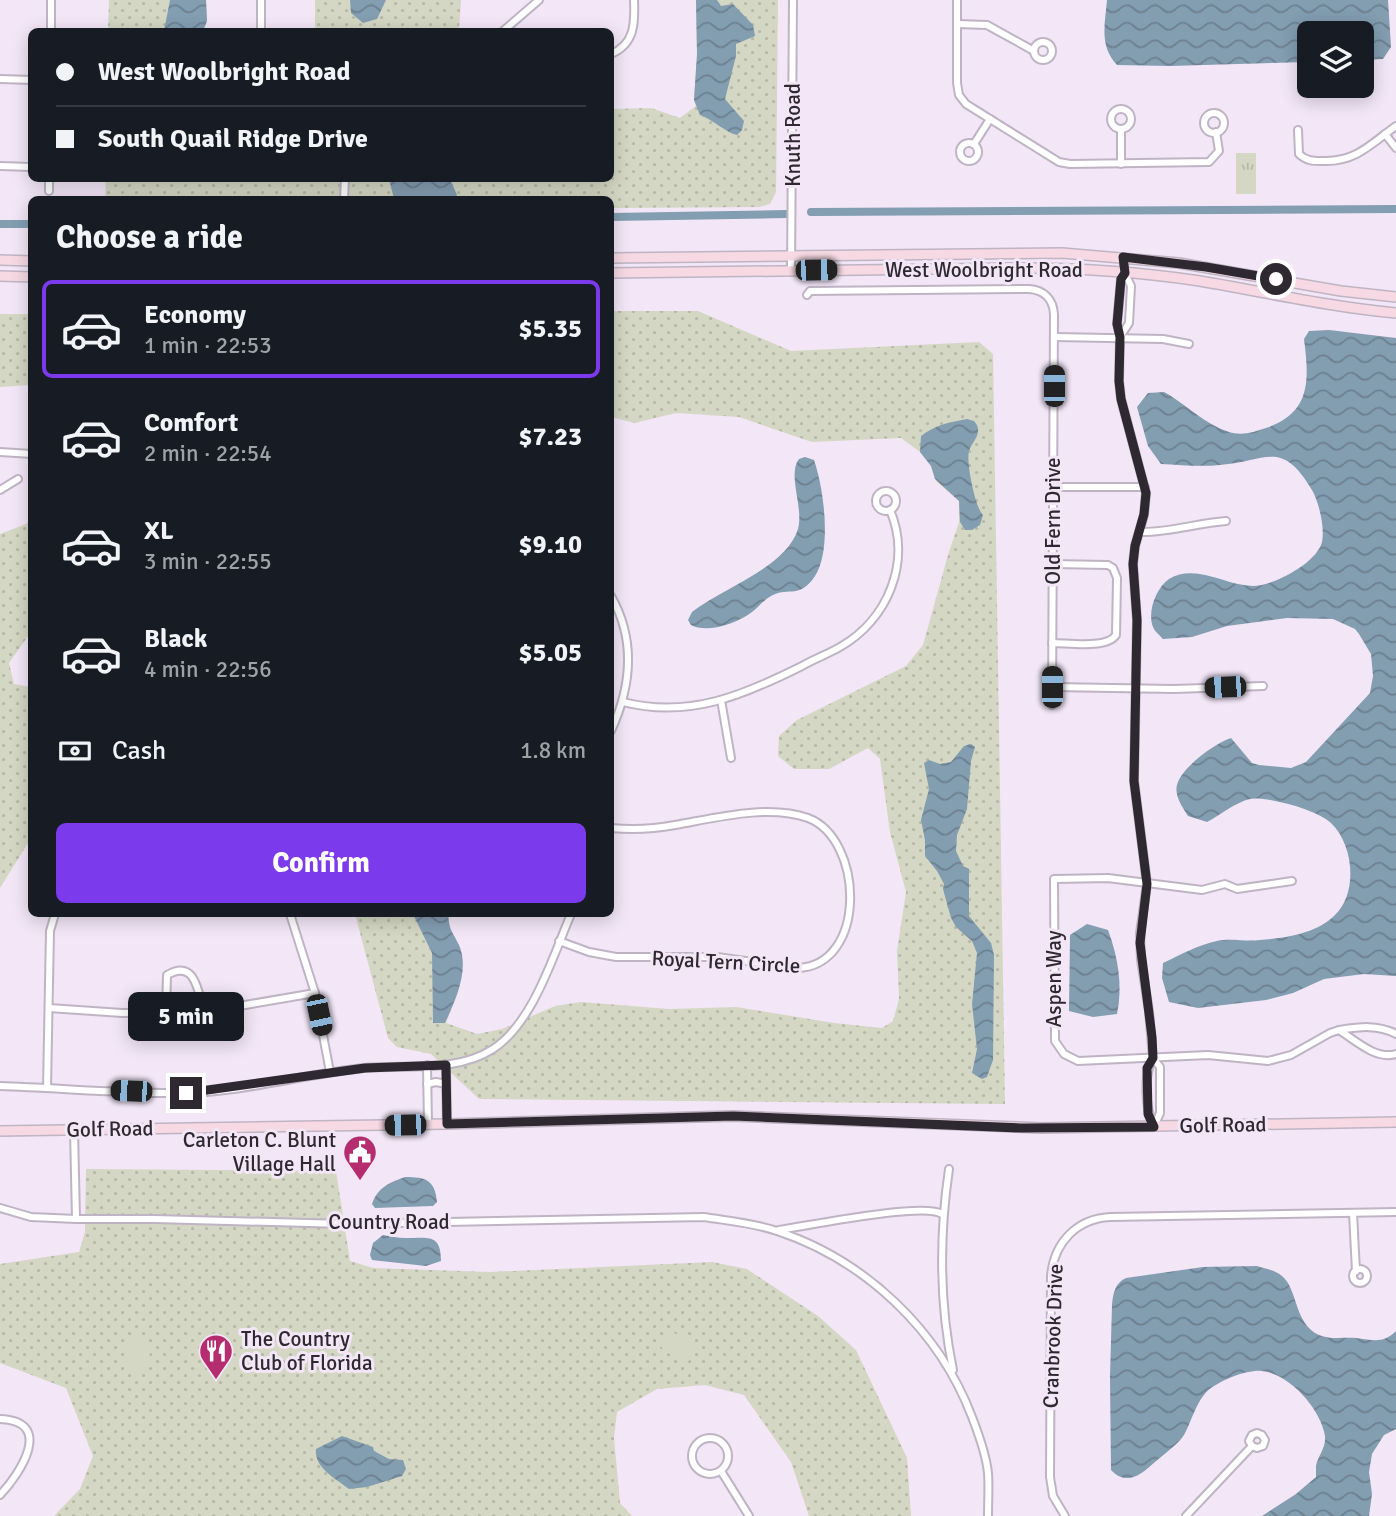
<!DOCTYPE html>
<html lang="en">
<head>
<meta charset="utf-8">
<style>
  :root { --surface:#171b24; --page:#20242c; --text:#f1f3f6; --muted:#9ea1a6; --line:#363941; --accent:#7c3aed }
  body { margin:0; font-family:Signika,sans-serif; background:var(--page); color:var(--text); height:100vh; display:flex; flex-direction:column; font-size:26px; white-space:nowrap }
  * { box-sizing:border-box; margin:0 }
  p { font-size:23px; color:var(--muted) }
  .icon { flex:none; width:38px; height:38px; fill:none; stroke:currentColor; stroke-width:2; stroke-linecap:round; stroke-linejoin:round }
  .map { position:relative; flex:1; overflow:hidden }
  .panel { position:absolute; left:28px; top:196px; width:586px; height:721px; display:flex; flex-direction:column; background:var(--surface); border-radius:10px; box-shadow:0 4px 18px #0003 }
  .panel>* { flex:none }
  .top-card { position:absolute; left:28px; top:28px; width:586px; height:154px; border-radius:10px; box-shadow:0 4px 18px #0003; display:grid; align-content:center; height:154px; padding:0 28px; background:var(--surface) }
  .buttons { position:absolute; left:1297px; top:21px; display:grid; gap:14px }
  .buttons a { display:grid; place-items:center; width:77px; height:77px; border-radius:10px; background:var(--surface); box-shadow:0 4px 18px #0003; font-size:35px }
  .end { position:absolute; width:32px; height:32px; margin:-16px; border:9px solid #2e2930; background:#fff; box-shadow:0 0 0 4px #fff }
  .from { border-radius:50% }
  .bubble { position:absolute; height:49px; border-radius:10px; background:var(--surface); box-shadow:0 4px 18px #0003; font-size:23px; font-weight:800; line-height:49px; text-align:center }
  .car { position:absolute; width:21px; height:42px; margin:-21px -10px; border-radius:9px; box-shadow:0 0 5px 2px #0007; background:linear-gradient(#222 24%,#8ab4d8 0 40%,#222 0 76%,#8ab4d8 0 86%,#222 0) }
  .top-card b { display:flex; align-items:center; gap:24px; height:66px; font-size:26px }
  .top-card b+b { border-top:2px solid var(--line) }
  .top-card i { width:18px; height:18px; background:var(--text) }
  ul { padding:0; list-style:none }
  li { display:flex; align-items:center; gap:21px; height:98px; margin:0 14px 10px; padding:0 14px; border:4px solid transparent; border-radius:10px }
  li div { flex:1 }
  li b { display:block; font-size:26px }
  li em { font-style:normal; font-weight:800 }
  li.active { border-color:var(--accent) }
  li>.icon { width:63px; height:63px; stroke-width:1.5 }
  h2 { padding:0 28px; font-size:32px; line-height:84px }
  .pay { display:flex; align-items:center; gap:18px; height:77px; padding:0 28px; font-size:26px }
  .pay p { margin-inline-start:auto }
  .primary-button { display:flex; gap:14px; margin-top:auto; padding:14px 28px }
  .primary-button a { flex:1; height:80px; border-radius:10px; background:var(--accent); color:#fff; font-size:28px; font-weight:800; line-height:80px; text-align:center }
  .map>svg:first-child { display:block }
  .grass { fill:url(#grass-dots) }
  .park { fill:url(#park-tufts) }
  .garden { fill:#d4d7c3 }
  .water { fill:url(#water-waves) }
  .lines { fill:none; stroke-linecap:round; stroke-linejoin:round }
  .canal { stroke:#839db1; stroke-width:8 }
  .street-casing { stroke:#bfb4c4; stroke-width:10 }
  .secondary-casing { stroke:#bfb4c4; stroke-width:12 }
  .street { stroke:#fff; stroke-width:6 }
  .secondary { stroke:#f6d9e2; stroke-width:9 }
  .route { stroke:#2e2930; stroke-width:9 }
  .labels { text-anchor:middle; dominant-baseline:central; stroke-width:6; stroke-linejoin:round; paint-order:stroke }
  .street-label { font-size:21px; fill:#2e2930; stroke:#f2e6f7 }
  .poi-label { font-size:21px; fill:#2e2930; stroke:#f2e6f7; text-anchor:end }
</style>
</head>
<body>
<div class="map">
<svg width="1396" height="1516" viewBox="0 0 1396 1516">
  <defs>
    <pattern id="grass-dots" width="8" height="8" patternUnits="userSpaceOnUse" patternTransform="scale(1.75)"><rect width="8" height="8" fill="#d4d7c3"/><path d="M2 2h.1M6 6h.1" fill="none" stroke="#b6b9a8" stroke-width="1.8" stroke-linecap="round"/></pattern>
    <pattern id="park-tufts" width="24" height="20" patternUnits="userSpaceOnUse" patternTransform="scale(1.75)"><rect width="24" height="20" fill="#d4d7c3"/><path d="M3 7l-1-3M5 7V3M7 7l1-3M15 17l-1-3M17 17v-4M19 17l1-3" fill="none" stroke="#b6b9a8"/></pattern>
    <pattern id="water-waves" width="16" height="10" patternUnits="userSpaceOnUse" patternTransform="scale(1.75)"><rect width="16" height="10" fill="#839db1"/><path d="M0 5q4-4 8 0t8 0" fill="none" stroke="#6c8090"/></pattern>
  </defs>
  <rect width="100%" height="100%" fill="#f2e6f7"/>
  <g class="grass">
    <polygon points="109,0 206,0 207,21 203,31 108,32"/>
    <polygon points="315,0 461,0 459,31 315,31"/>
    <polygon points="696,0 778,0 776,192 770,204 759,207 611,208 611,200 105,200 106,178 611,178 611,109 651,108 680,118 696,106 694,100 697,54"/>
    <polygon points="611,311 698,311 791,351 979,342 993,354 1005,1104 479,1099 431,1054 397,1047 388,1038 355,914 448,914 450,931 459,946 461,956 458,992 446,1023 477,1034 502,1029 555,1006 581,1002 669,1009 736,1007 834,1023 882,1028 893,1021 899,999 897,951 906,892 890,832 880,759 868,748 829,769 794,769 778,756 779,736 797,720 906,666 923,645 948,555 959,522 959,501 937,482 931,466 920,452 901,438 812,442 739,417 676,413 635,423 611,417"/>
    <polygon points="0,314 31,314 31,385 0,387"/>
    <polygon points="31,518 31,632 9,663 14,684 31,687 31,841 28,843 0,888 0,534 26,524"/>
    <polygon points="86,1169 336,1171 350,1261 373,1268 490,1272 712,1262 747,1269 818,1316 856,1350 907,1458 911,1516 809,1516 791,1462 744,1395 705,1385 657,1389 617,1412 614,1438 620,1503 632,1516 54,1516 80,1489 93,1456 66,1388 0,1363 0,1264 79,1252 85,1232"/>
  </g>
  <rect class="park" x="1236" y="153" width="20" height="41"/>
  <g class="garden">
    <polygon points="672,1333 684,1336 692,1349 691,1358 686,1364 678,1361 661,1347 662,1340"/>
    <polygon points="133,1334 146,1340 151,1350 144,1373 138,1376 131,1372 124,1348 127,1337"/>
  </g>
  <g class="water">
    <polygon points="170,0 206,0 207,21 203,31 164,31"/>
    <polygon points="350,0 386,0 377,19 363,23 351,13"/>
    <path d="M696,0H717L721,6L733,4L753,25L755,36L736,44V56L725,99L744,121L742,130L737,135C726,133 714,120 700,115L694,100L697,54Z"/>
    <path d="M1107,0H1388L1391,47L1383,59L1362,60V33H1309V62L1170,66L1117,65C1099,46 1105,24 1107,0Z"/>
    <polygon points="389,179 450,179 457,195 453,199 394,199"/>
    <path d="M1329,330L1396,338V976L1364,974L1324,979L1293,993L1266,1000L1198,1008L1169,1002L1162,978L1163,963C1180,955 1198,945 1217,941C1231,938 1246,942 1260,940C1285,938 1316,934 1335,915C1358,893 1354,845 1331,823C1318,810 1267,796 1250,799C1236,802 1220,815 1207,822L1188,816C1183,808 1174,796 1177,785C1181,768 1215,743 1231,738L1252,763L1259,765L1291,768L1306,762L1370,693L1373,676L1371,654L1359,634L1355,629L1333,619L1287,618L1227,626L1192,637L1163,639C1160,635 1155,632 1153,627C1147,612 1156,588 1169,579C1196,563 1226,586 1253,586C1273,586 1317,563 1322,542C1325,528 1319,502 1312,490C1281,438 1266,462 1220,465C1201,467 1181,465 1161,464L1148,446L1137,407L1148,393L1164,392C1186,404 1204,424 1229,432C1242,436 1254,432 1266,428C1312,412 1309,379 1304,339L1309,331Z"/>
    <path d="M967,419L974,421C977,425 978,426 978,431C978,438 971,444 969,451C966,462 975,507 983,515L980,525L972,530H965L960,522L959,501L935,479L931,466L920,452L921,436C935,425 950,422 967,419Z"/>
    <path d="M805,457L814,460C824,489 832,550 815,576C800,599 789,587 773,595C764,599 759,607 752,612C738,623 707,634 691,625L688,620L692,612C722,588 786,568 798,529C804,508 787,474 799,459Z"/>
    <polygon points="971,744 975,747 971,761 967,809 957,835 956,851 963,866 969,869 969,916 991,943 994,955 993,1060 987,1077 982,1079 972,1073 977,1049 972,1004 977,953 972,941 956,927 951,918 943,889 944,884 937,871 925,856 925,840 921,820 929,789 924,763 929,760 940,764 951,762 964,746"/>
    <path d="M413,914H448C450,933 452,930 459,945C470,970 455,1001 445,1023H433L432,953Z"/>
    <path d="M1087,924L1108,930C1118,957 1123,986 1117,1014L1093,1017L1069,1011L1070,935Z"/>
    <path d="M405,1177C426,1177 435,1180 437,1202L433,1206L375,1208L372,1204C378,1187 389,1183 405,1177Z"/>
    <path d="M383,1235C390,1236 398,1238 406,1238C428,1238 441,1233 441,1261L426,1266L372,1260L370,1255L373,1243Z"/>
    <path d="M1257,1266C1266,1269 1275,1270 1282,1276C1298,1289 1294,1324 1319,1335C1331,1340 1343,1337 1356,1338C1373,1340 1383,1344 1396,1331V1429L1384,1435L1372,1454L1369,1472L1372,1494L1369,1516H1262L1296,1494L1316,1477C1316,1473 1316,1469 1316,1466C1318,1455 1326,1449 1325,1436C1321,1408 1285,1368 1255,1371C1242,1372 1225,1379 1214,1386C1197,1396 1193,1419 1184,1435C1178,1444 1169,1450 1161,1457C1147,1468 1130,1490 1111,1470L1110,1377L1112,1305C1113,1293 1115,1283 1126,1278L1203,1267Z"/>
    <path d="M342,1436L373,1447L374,1451L389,1459L403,1460L406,1469L402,1476L367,1487L349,1489C335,1478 314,1468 316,1449Z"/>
  </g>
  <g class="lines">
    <g class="canal">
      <polyline points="811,212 1396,209"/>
      <polyline points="611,217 786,214"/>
      <polyline points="0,224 32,224"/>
    </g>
    <g class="street-casing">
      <g id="street">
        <polyline points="261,0 261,32"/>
        <polyline points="957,0 957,83 959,95 966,104 1059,162 1070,164 1209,162 1219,151 1216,132"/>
        <polyline points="957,24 987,25 1034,51"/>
        <polyline points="51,32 51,0"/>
        <polyline points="502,32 539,0"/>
        <circle cx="1043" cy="51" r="9"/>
        <path d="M611,54C635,44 635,23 634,0"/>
        <polyline points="0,79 32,80"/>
        <circle cx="1121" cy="119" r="10"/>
        <circle cx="1214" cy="123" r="10"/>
        <polyline points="1121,129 1121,164"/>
        <path d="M1298,130L1299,154C1307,162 1315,161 1326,161C1357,161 1372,143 1396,126"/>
        <polyline points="1385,134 1396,148"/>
        <circle cx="969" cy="152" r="9"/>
        <polyline points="974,144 990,119"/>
        <polyline points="0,166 32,167"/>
        <polyline points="49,191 49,178"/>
        <polyline points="344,200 345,178"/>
        <polyline points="791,271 793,0"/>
        <polyline points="1125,273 1121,279 1117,324 1120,337 1119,381 1121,399 1146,493 1144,515 1135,546 1133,564 1137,620 1134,781 1147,884 1140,933 1141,960 1149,1011 1153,1058 1160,1067 1160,1113 1154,1127"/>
        <path d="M807,295L810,291L1029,289C1044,290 1053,299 1054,314L1052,705"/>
        <polyline points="1054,337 1163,339 1189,344"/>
        <polyline points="1120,337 1129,323 1131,286 1125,273 1123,257"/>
        <polyline points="0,452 32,454"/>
        <polyline points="1053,487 1145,487"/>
        <polyline points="0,490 18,479"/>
        <circle cx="886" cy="501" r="10"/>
        <path d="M1139,532C1169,533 1197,523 1226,521"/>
        <path d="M611,596C636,640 631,687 611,731"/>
        <path d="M1052,643C1069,643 1107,649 1116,635L1117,578L1113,568L1108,565L1053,564"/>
        <polyline points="1052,687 1174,689 1263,686"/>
        <polyline points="721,700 731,758"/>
        <path d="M623,702C689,719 744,695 802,666C814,659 828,654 840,647C888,620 912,561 890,510"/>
        <polyline points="1292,881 1237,889 1225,884 1202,890 1108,878 1054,879 1055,1041 1064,1054 1078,1061 1208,1055 1268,1061 1291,1055 1330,1033 1339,1030"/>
        <polyline points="290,914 315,993 330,1072"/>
        <path d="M559,941L589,952L616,957H717L797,968C868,966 864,839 808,818C768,804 715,818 675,825C654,829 632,830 611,828"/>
        <polyline points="49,1008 122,1013 204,1012 315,993"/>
        <path d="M166,1013L167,975C195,959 198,990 204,1012"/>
        <path d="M1396,1034C1378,1024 1359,1027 1339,1030C1356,1041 1376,1060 1396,1054"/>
        <path d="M1153,1058C1143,1076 1145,1108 1154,1127"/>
        <polyline points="427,1065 428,1124"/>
        <polyline points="446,1065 447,1124"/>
        <polyline points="427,1084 436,1082 446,1084"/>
        <path d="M0,1086C61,1088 124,1094 185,1093C245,1092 304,1074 364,1068C406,1064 456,1073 493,1049C533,1023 553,956 571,914"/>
        <polyline points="47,1088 50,931 55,914"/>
        <polyline points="74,1130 76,1219"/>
        <path d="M949,1169C939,1237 939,1302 953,1370"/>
        <path d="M0,1208L31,1217L76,1219H154L345,1224L704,1217C729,1221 754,1223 777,1231C865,1260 939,1330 972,1417C979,1435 986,1454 988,1473C989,1487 988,1502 988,1516"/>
        <polyline points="1353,1213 1356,1271"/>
        <path d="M779,1230C807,1226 923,1202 942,1214"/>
        <circle cx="1360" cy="1276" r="7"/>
        <path d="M0,1419C55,1421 20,1474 0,1495"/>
        <circle cx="710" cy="1456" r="18"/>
        <polyline points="721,1471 749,1516"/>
        <path d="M1065,1516L1053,1496L1050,1477L1051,1276C1054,1243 1076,1219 1110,1217L1396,1212"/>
        <polyline points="1186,1516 1252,1446 1257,1448 1263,1446 1265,1440 1262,1435 1257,1433 1252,1435 1249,1441 1252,1446"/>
      </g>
    </g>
    <g class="secondary-casing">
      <g id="secondary">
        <polyline points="611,258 1062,253 1179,263 1341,291 1396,297"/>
        <polyline points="0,260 32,261"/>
        <path d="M611,273L1018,268C1078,268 1140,272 1200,281C1265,292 1330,307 1396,313"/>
        <polyline points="0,276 32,277"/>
        <polyline points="0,1131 447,1124 733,1116 1041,1128 1396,1122"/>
      </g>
    </g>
    <use href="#street" class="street"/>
    <use href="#secondary" class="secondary"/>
  </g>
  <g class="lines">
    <polyline class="route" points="186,1093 365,1068 446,1065 447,1124 733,1116 1021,1128 1154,1127 1148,1114 1147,1068 1153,1058 1152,1037 1140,943 1147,884 1134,781 1137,620 1133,564 1135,546 1144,514 1146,493 1121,399 1119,381 1120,337 1117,324 1121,279 1125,273 1123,257 1206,267 1276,279"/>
  </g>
  <defs>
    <g id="civic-pin" transform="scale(1.75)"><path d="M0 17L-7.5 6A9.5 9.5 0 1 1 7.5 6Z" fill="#b52d6e" stroke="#f2e6f7"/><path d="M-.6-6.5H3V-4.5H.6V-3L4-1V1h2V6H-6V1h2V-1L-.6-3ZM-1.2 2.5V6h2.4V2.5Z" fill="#fff"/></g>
    <g id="restaurant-pin" transform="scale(1.75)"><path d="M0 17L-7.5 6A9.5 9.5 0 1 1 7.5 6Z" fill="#b52d6e" stroke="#f2e6f7"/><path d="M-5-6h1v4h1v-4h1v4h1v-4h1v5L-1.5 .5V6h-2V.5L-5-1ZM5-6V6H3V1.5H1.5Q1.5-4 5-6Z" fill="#fff"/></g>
  </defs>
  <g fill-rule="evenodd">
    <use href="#civic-pin" x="360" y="1152"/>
    <use href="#restaurant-pin" x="216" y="1351"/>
  </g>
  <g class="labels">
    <g class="street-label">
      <text transform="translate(793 135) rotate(-90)">Knuth Road</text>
      <text x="984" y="270">West Woolbright Road</text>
      <text transform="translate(1053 521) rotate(-90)">Old Fern Drive</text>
      <text transform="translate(726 962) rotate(3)">Royal Tern Circle</text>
      <text transform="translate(1054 979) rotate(-90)">Aspen Way</text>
      <text transform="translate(1223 1125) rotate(-1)">Golf Road</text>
      <text transform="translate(110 1129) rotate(-1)">Golf Road</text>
      <text x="389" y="1222">Country Road</text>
      <text transform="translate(1053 1336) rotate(-88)">Cranbrook Drive</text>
    </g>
    <g class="poi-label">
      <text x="336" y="1140">Carleton C. Blunt<tspan x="336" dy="24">Village Hall</tspan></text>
      <text x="241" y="1339" text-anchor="start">The Country<tspan x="241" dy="24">Club of Florida</tspan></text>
    </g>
  </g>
</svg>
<div class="buttons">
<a><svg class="icon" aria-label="layers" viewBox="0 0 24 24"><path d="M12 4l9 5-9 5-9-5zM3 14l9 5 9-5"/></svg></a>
</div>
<i class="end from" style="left:1276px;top:279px"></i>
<i class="end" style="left:186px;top:1093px"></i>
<div class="bubble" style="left:128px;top:992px;width:116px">5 min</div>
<i class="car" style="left:816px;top:270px;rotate:89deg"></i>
<i class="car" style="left:1054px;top:386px;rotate:0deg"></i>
<i class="car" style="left:1052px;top:687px;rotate:0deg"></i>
<i class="car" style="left:1225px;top:687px;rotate:268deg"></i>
<i class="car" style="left:319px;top:1015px;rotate:168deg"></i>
<i class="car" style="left:131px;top:1091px;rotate:272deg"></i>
<i class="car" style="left:405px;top:1125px;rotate:269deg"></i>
<div class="top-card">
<b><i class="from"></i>West Woolbright Road</b>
<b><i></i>South Quail Ridge Drive</b>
</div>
<section class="panel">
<h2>Choose a ride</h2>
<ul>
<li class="active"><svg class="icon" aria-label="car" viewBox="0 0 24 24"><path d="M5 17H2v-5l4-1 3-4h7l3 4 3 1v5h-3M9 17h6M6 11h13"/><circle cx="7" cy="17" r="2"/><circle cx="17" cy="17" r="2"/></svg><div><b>Economy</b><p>1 min · 22:53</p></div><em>$5.35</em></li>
<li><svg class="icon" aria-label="car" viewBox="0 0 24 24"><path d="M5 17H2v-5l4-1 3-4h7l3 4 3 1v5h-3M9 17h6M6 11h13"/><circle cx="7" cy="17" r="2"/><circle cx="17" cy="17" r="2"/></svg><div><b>Comfort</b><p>2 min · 22:54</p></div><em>$7.23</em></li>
<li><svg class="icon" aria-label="car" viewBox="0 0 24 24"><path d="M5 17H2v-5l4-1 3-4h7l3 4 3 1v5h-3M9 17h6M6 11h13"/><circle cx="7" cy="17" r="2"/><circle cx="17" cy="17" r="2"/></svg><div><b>XL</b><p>3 min · 22:55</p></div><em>$9.10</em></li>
<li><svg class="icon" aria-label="car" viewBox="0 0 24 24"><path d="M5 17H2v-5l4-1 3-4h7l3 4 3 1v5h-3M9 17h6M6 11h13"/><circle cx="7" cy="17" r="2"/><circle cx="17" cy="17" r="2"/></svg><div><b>Black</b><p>4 min · 22:56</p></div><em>$5.05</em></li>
</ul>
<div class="pay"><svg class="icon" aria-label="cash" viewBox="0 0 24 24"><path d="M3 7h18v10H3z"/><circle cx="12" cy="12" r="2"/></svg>Cash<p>1.8 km</p></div>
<div class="primary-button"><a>Confirm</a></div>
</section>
</div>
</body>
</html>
